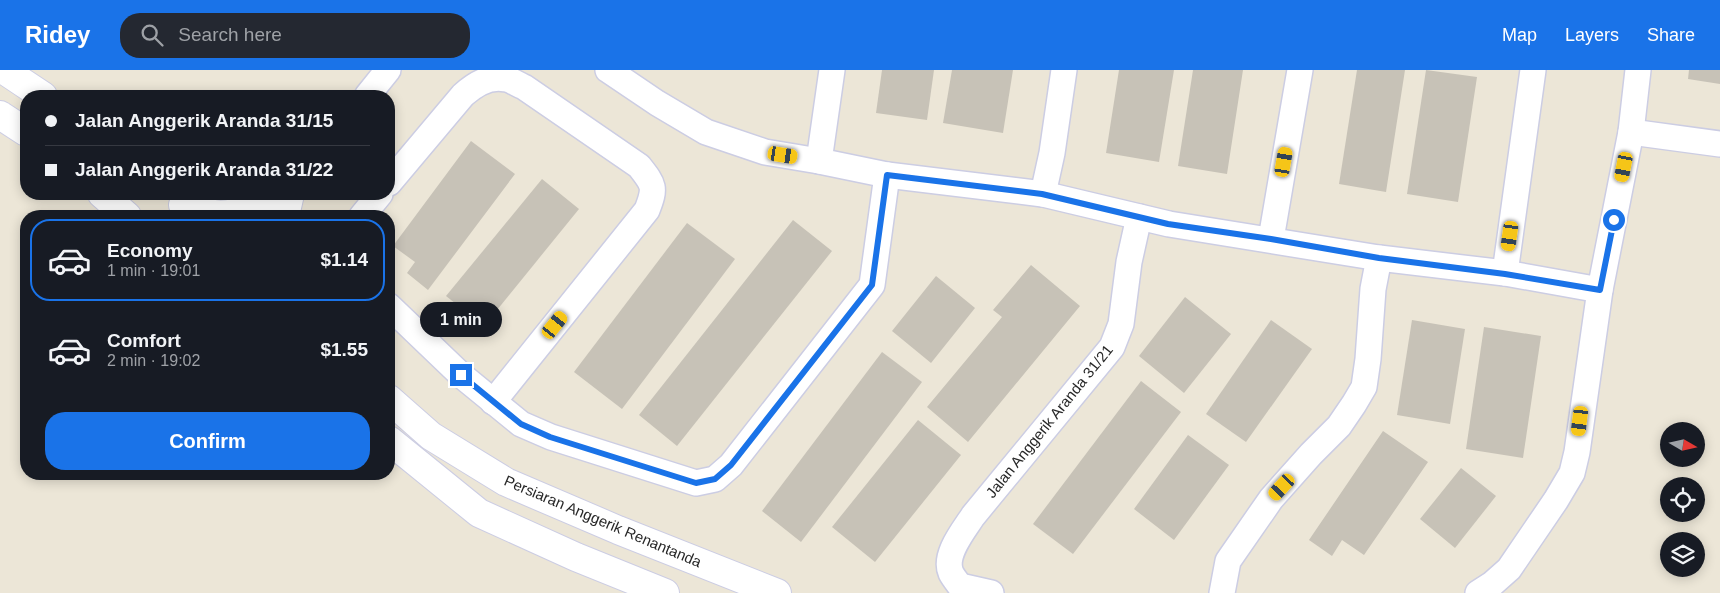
<!DOCTYPE html>
<html lang="en">
<head>
<meta charset="utf-8">
<style>
  :root { --surface:#171b24; --page:#242831; --text:#f1f3f6; --muted:#9ea1a6; --line:#363941; --accent:#1a73e8 }
  body { margin:0; font-family:Helvetica,sans-serif; background:var(--page); color:var(--text); height:100vh; display:flex; flex-direction:column; font-size:19px; white-space:nowrap }
  * { box-sizing:border-box; margin:0 }
  p { font-size:16px; color:var(--muted) }
  .icon { flex:none; width:28px; height:28px; fill:none; stroke:currentColor; stroke-width:2; stroke-linecap:round; stroke-linejoin:round }
  .map { position:relative; flex:1; overflow:hidden }
  .drawer { position:absolute; left:20px; top:140px; width:375px; height:270px; display:flex; flex-direction:column; background:var(--surface); border-radius:20px; box-shadow:0 2px 12px #0003 }
  .drawer>* { flex:none }
  .guide { position:absolute; left:20px; top:20px; width:375px; height:110px; border-radius:20px; box-shadow:0 2px 12px #0003; display:grid; align-content:center; height:110px; padding:0 25px; background:var(--surface) }
  .needle { width:32px; rotate:99deg }
  .buttons { position:absolute; left:1660px; top:352px; display:grid; gap:10px }
  .buttons a { display:grid; place-items:center; width:45px; height:45px; border-radius:50%; background:var(--surface); box-shadow:0 2px 12px #0003; font-size:25px }
  .end { position:absolute; width:22px; height:22px; margin:-11px; border:6px solid #1a73e8; background:#fff; box-shadow:0 0 0 2px #fff }
  .from { border-radius:50% }
  .bubble { position:absolute; height:35px; border-radius:18px; background:var(--surface); box-shadow:0 2px 12px #0003; font-size:16px; font-weight:600; line-height:35px; text-align:center }
  .car { position:absolute; width:15px; height:30px; margin:-15px -8px; border-radius:6px; box-shadow:0 0 4px 1px #0007; background:linear-gradient(#f5c518 24%,#345 0 40%,#f5c518 0 76%,#345 0 86%,#f5c518 0) }
  .guide b { display:flex; align-items:center; gap:18px; height:48px; font-size:19px }
  .guide b+b { border-top:1px solid var(--line) }
  .guide i { width:12px; height:12px; background:var(--text) }
  ul { padding:9px 0 0; list-style:none }
  li { display:flex; align-items:center; gap:15px; height:82px; margin:0 10px 8px; padding:0 15px; border:2px solid transparent; border-radius:20px }
  li div { flex:1 }
  li b { display:block; font-size:19px }
  li em { font-style:normal; font-weight:600 }
  li.active { border-color:var(--accent) }
  li>.icon { width:45px; height:45px; stroke-width:1.5 }
  .cta { display:flex; gap:10px; margin-top:auto; padding:10px 25px }
  .cta a { flex:1; height:58px; border-radius:20px; background:var(--accent); color:#fff; font-size:20px; font-weight:600; line-height:58px; text-align:center }
  header { display:flex; align-items:center; gap:30px; box-sizing:border-box; height:70px; padding:0 25px; background:var(--accent); color:#fff }
  header strong { font-size:24px }
  nav { display:flex; gap:28px; margin-inline-start:auto; font-size:18px }
  .search { width:350px; height:45px; background:var(--page); display:flex; align-items:center; gap:12px; box-sizing:border-box; padding:0 18px; border-radius:20px; color:var(--muted); font-size:19px }
  .map>svg:first-child { display:block }
  .building { fill:#c7c2b7 }
  .lines { fill:none; stroke-linecap:round; stroke-linejoin:round }
  .minor-casing { stroke:#cccde3; stroke-width:28 }
  .secondary-casing { stroke:#cccde3; stroke-width:30 }
  .minor { stroke:#fff; stroke-width:25 }
  .secondary { stroke:#fff; stroke-width:28 }
  .route { stroke:#1a73e8; stroke-width:6 }
  .labels { text-anchor:middle; dominant-baseline:central; stroke-width:5; stroke-linejoin:round; paint-order:stroke }
  .street-label { font-size:15px; fill:#272727; stroke:#fff }
</style>
</head>
<body>
<header>
<strong>Ridey</strong>
<div class="search"><svg class="icon" aria-label="search" viewBox="0 0 24 24"><circle cx="10" cy="10" r="6"/><path d="M15 15l6 6"/></svg>Search here</div>
<nav><a>Map</a><a>Layers</a><a>Share</a></nav>
</header>
<div class="map">
<svg width="1720" height="523" viewBox="0 0 1720 523">
  <rect width="100%" height="100%" fill="#ece6d7"/>
  <g class="building">
    <polygon points="882,0 934,0 927,50 876,43"/>
    <polygon points="952,0 1013,0 1003,63 943,53"/>
    <polygon points="1119,0 1174,0 1159,92 1106,83"/>
    <polygon points="1193,0 1243,0 1227,104 1178,96"/>
    <polygon points="1357,0 1405,0 1386,122 1339,114"/>
    <polygon points="1426,0 1477,7 1458,132 1407,124"/>
    <polygon points="1689,0 1720,0 1720,14 1688,9"/>
    <polygon points="471,71 515,104 428,220 407,203 415,192 393,176"/>
    <polygon points="542,109 579,139 484,256 446,226"/>
    <polygon points="793,150 832,181 677,376 639,345"/>
    <polygon points="687,153 735,189 622,339 574,302"/>
    <polygon points="1031,195 1080,236 968,372 927,337 1002,247 993,240"/>
    <polygon points="936,206 975,238 931,293 892,261"/>
    <polygon points="1185,227 1231,264 1184,323 1139,286"/>
    <polygon points="1271,250 1312,279 1246,372 1206,344"/>
    <polygon points="1412,250 1465,259 1450,354 1397,345"/>
    <polygon points="1484,257 1541,266 1523,388 1466,379"/>
    <polygon points="882,282 922,312 801,472 762,441"/>
    <polygon points="1141,311 1181,342 1073,484 1033,454"/>
    <polygon points="918,350 961,385 875,492 832,457"/>
    <polygon points="1383,361 1428,392 1364,485 1342,470 1332,486 1309,470"/>
    <polygon points="1188,365 1229,395 1174,470 1134,439"/>
    <polygon points="1461,398 1496,426 1455,478 1420,449"/>
  </g>
  <g class="lines">
    <g class="minor-casing">
      <g id="minor">
        <polyline points="608,0 657,33 706,62 765,82 819,91 887,105 1043,124 1169,154 1379,188 1505,203 1600,220"/>
        <polyline points="367,26 388,0"/>
        <polyline points="1631,62 1720,74"/>
        <polyline points="819,91 832,0"/>
        <path d="M389,113L463,25C474,15 489,5 506,9C512,10 518,15 524,17L639,96C654,115 656,117 647,140L493,332"/>
        <polyline points="1043,124 1052,83 1064,0"/>
        <polyline points="362,146 380,124"/>
        <polyline points="1271,169 1300,0"/>
        <polyline points="1505,203 1533,0"/>
        <polyline points="389,236 461,305 521,354 551,367 696,413 715,409 731,395 872,215 887,105"/>
        <path d="M991,523L960,516C957,512 953,507 951,503C943,485 964,460 973,446L1112,277L1121,254L1129,192L1139,147"/>
        <polyline points="1222,523 1228,491 1271,429 1311,384 1339,356 1354,334 1364,317 1368,289 1373,219 1379,188"/>
        <polyline points="1478,523 1492,514 1509,499 1556,430 1572,403 1577,382 1600,220 1631,62 1638,0"/>
      </g>
    </g>
    <g class="secondary-casing">
      <g id="secondary">
        <polyline points="4,0 43,26"/>
        <polyline points="0,45 26,62"/>
        <polyline points="102,124 127,146"/>
        <path d="M183,135C193,138 203,142 213,144C238,147 258,135 279,124"/>
        <polyline points="285,146 290,124"/>
        <polyline points="389,329 431,366 506,412 618,460 777,523"/>
        <polyline points="389,370 479,443 576,487 665,523"/>
      </g>
    </g>
    <use href="#minor" class="minor"/>
    <use href="#secondary" class="secondary"/>
  </g>
  <g class="lines">
    <polyline class="route" points="461,305 521,354 550,367 696,413 715,409 731,395 872,215 887,105 1042,124 1168,154 1271,169 1379,188 1505,204 1600,220 1614,150"/>
  </g>
  <g class="labels">
    <g class="street-label">
      <text transform="translate(1049 351) rotate(-51)">Jalan Anggerik Aranda 31/21</text>
      <text transform="translate(603 451) rotate(23)">Persiaran Anggerik Renantanda</text>
    </g>
  </g>
</svg>
<div class="buttons">
<a><svg class="needle" viewBox="-14 -14 28 28"><path d="M0-13l5 13h-10z" fill="#e53935"/><path d="M0 13l5-13h-10z" fill="#9ea1a6"/></svg></a>
<a><svg class="icon" aria-label="locate" viewBox="0 0 24 24"><circle cx="12" cy="12" r="6"/><path d="M12 2v4M12 18v4M2 12h4M18 12h4"/></svg></a>
<a><svg class="icon" aria-label="layers" viewBox="0 0 24 24"><path d="M12 4l9 5-9 5-9-5zM3 14l9 5 9-5"/></svg></a>
</div>
<i class="end from" style="left:1614px;top:150px"></i>
<i class="end" style="left:461px;top:305px"></i>
<div class="bubble" style="left:420px;top:232px;width:82px">1 min</div>
<i class="car" style="left:783px;top:85px;rotate:99deg"></i>
<i class="car" style="left:1284px;top:92px;rotate:10deg"></i>
<i class="car" style="left:1624px;top:97px;rotate:191deg"></i>
<i class="car" style="left:1510px;top:166px;rotate:188deg"></i>
<i class="car" style="left:555px;top:255px;rotate:39deg"></i>
<i class="car" style="left:1580px;top:351px;rotate:187deg"></i>
<i class="car" style="left:1282px;top:417px;rotate:223deg"></i>
<div class="guide">
<b><i class="from"></i>Jalan Anggerik Aranda 31/15</b>
<b><i></i>Jalan Anggerik Aranda 31/22</b>
</div>
<section class="drawer">
<ul>
<li class="active"><svg class="icon" aria-label="car" viewBox="0 0 24 24"><path d="M5 17H2v-5l4-1 3-4h7l3 4 3 1v5h-3M9 17h6M6 11h13"/><circle cx="7" cy="17" r="2"/><circle cx="17" cy="17" r="2"/></svg><div><b>Economy</b><p>1 min · 19:01</p></div><em>$1.14</em></li>
<li><svg class="icon" aria-label="car" viewBox="0 0 24 24"><path d="M5 17H2v-5l4-1 3-4h7l3 4 3 1v5h-3M9 17h6M6 11h13"/><circle cx="7" cy="17" r="2"/><circle cx="17" cy="17" r="2"/></svg><div><b>Comfort</b><p>2 min · 19:02</p></div><em>$1.55</em></li>
</ul>
<div class="cta"><a>Confirm</a></div>
</section>
</div>
</body>
</html>
